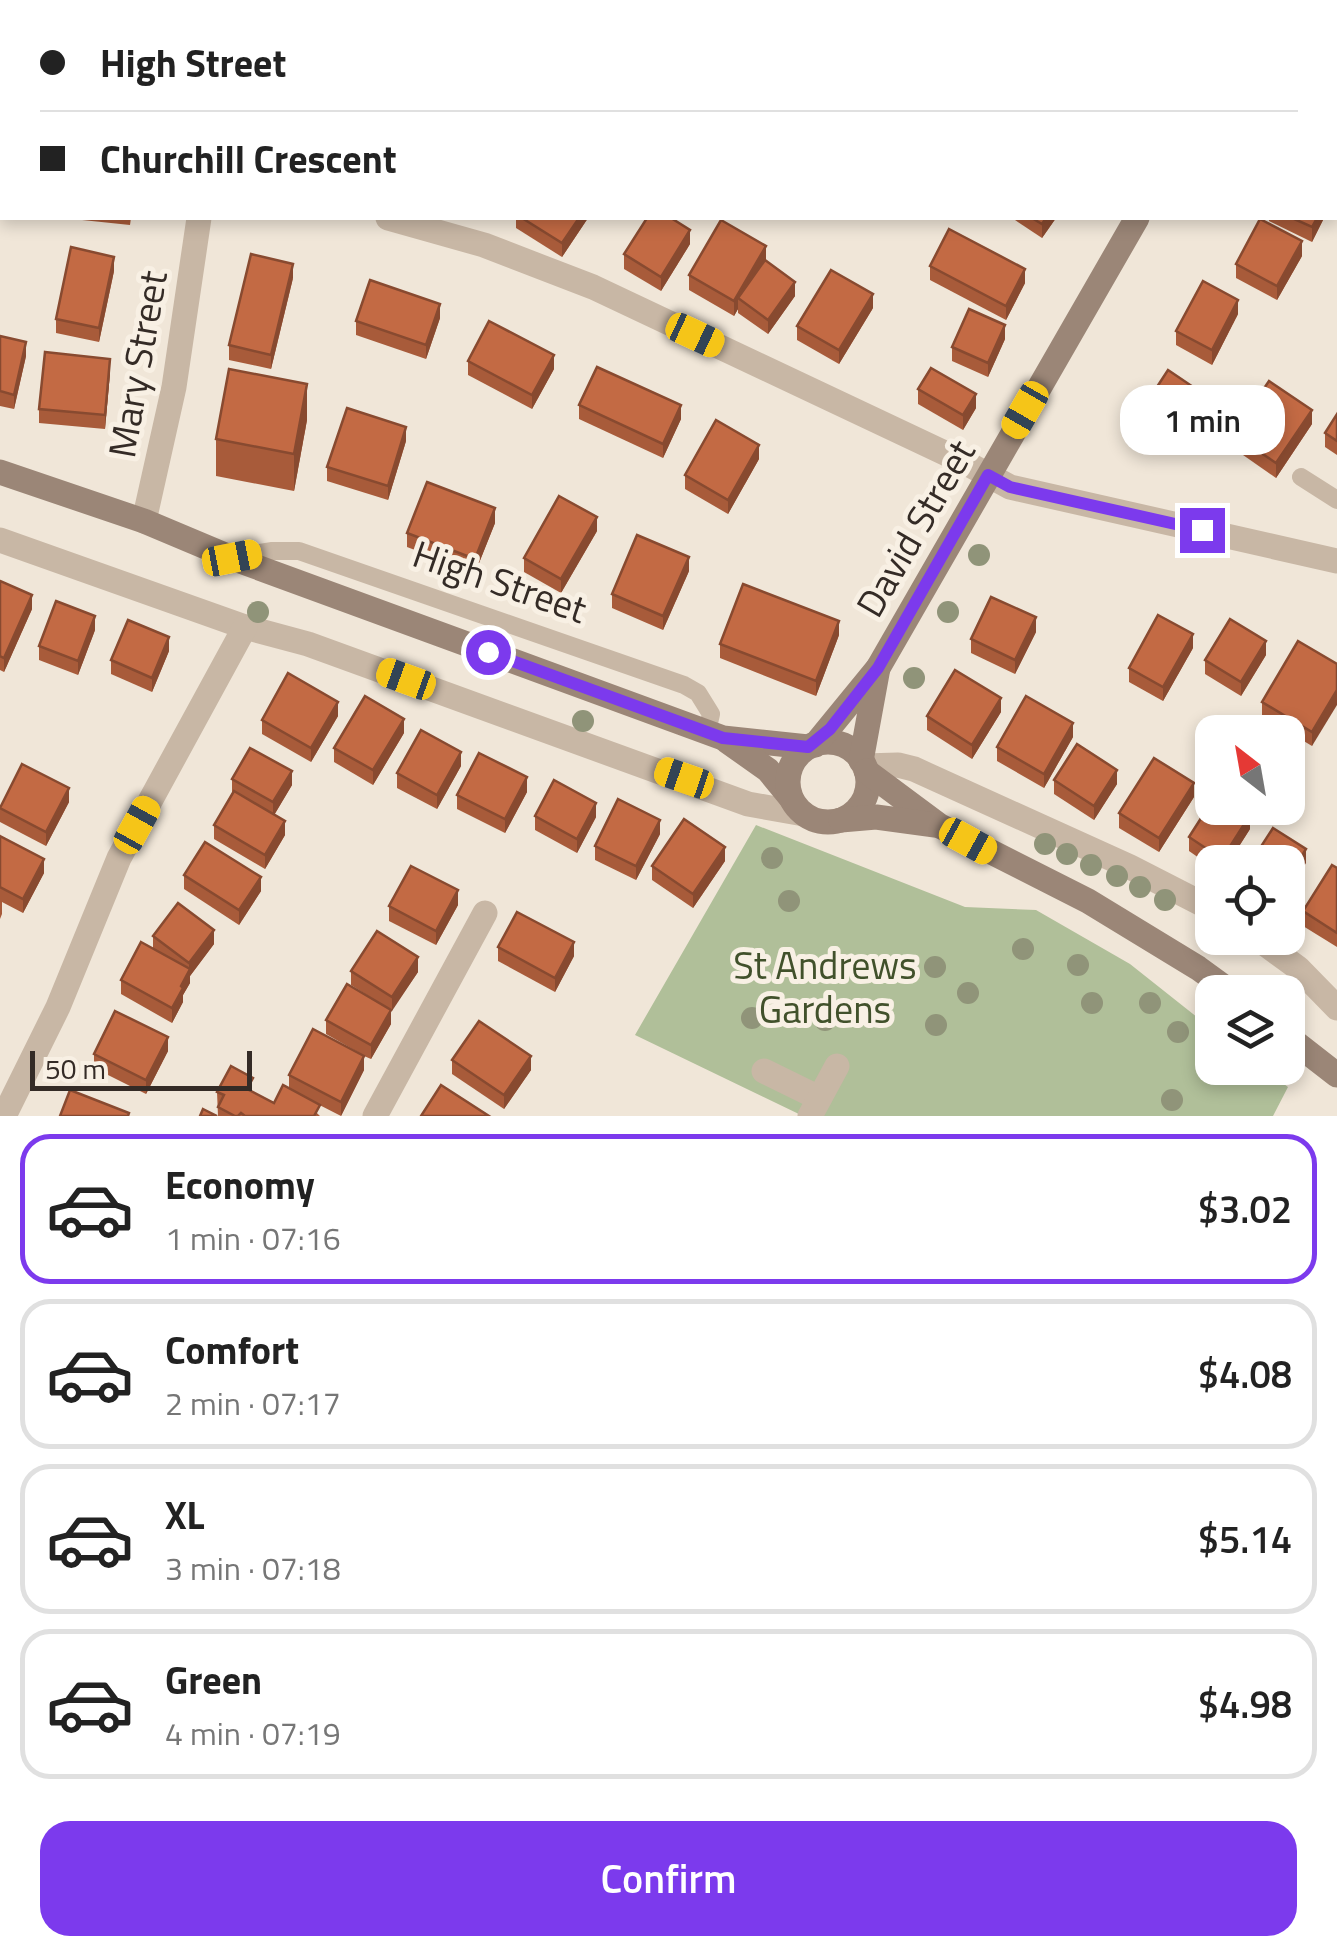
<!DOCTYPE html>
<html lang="en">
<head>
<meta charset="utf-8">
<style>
  :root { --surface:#fff; --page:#f6f6f6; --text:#222; --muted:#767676; --line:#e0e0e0; --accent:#7c3aed }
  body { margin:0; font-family:"Titillium Web",sans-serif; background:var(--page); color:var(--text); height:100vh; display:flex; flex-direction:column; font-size:38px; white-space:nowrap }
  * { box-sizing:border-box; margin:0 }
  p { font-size:32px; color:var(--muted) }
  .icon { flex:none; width:55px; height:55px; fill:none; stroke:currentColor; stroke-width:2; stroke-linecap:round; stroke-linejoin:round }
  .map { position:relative; height:1116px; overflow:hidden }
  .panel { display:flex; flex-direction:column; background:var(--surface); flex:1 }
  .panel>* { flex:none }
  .banner { position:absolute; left:0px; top:0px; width:1338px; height:220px; box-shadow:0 5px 15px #0003; display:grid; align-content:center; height:220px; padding:0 40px; background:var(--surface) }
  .needle { width:65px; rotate:329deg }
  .controls { position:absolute; left:1195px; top:715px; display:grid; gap:20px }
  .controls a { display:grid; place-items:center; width:110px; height:110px; border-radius:20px; background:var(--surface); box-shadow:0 5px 15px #0003; font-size:50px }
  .scale { position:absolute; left:30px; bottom:25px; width:222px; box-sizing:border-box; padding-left:10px; border:5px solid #342b26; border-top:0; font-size:28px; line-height:35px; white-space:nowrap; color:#342b26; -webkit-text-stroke:8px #f8f0e4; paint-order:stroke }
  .end { position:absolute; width:45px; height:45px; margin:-22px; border:12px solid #7c3aed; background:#fff; box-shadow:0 0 0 5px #fff }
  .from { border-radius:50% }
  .bubble { position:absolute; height:70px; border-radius:30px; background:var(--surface); box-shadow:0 5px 15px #0003; font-size:32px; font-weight:600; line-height:70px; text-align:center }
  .car { position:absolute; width:30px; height:60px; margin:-30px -15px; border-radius:12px; box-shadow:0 0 8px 2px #0007; background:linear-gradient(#f5c518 24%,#345 0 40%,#f5c518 0 76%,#345 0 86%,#f5c518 0) }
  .banner b { display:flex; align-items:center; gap:35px; height:95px; font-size:38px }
  .banner b+b { border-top:2px solid var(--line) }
  .banner i { width:25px; height:25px; background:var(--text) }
  ul { padding:18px 0 0; list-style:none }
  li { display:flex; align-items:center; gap:30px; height:150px; margin:0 20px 15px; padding:0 20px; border:5px solid var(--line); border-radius:30px }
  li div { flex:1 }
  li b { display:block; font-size:38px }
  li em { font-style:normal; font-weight:600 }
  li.on { border-color:var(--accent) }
  li>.icon { width:90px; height:90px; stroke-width:1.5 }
  .action { display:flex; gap:20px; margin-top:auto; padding:20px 40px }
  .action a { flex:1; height:115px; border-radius:30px; background:var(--accent); color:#fff; font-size:40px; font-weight:600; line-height:115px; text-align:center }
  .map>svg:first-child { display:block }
  .green { fill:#b0bf99 }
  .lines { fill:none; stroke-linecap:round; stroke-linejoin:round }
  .lane { stroke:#c8b7a5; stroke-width:18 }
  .street { stroke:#c8b7a5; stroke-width:25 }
  .secondary { stroke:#9b8677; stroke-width:25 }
  .tree { fill:#909479 }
  .wall { fill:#a85b3a }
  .shaded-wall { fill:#884a30 }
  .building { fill:#c36a44; stroke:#884a30; stroke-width:2.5 }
  .route { stroke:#7c3aed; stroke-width:12 }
  .labels { text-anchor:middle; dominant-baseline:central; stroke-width:10; stroke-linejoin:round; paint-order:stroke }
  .street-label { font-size:38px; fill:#342b26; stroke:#f8f0e4 }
  .park-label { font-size:38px; fill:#41512b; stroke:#f8f0e4 }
</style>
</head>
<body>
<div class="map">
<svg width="1337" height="1116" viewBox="0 0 1337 1116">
  <rect width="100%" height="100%" fill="#f0e6d8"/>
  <polygon class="green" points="756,825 965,907 1036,910 1130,964 1212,1029 1212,1068 1262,1068 1288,1087 1273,1116 803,1116 635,1035"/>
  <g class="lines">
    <g class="lane">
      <polyline points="1301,477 1337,500"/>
      <polyline points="237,557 271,551 299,551 684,685 698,693 711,714 707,732"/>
    </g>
    <g class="street">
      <polyline points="235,2 235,0"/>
      <polyline points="388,218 484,245 593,287 968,464 1010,487 1337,561"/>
      <polyline points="144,521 174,387 199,218"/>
      <polyline points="0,540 245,627 308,644 748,804 804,814"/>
      <polyline points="864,766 898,765 914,769 1130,867 1212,909"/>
      <polyline points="1257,938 1298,968 1337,1008"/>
      <polyline points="764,1071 819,1098"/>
      <polyline points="4,1116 58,1007 119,858 245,627"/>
      <polyline points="375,1116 485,913"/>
      <polyline points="810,1116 837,1066"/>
    </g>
    <g class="secondary">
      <polyline points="1261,2 1262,0"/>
      <polyline points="0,472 144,521 232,558 723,738 808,747"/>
      <polyline points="727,741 768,770 791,798"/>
      <circle cx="828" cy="782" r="40"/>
      <polyline points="815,745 878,668 1137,218"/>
      <polyline points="861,761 878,668"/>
      <polyline points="866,771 940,826 1088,901 1198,968 1231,992"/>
      <polyline points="841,820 876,817 935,825"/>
      <polyline points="1288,1037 1337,1075"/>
    </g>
  </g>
  <g class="tree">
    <circle cx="979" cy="555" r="11"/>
    <circle cx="258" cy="612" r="11"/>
    <circle cx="948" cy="612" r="11"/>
    <circle cx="914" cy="678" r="11"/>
    <circle cx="583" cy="721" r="11"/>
    <circle cx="1045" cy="844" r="11"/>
    <circle cx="1067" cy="854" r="11"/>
    <circle cx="772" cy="858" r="11"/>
    <circle cx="1091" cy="865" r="11"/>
    <circle cx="1117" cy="876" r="11"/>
    <circle cx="1140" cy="887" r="11"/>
    <circle cx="1165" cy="900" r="11"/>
    <circle cx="789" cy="901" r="11"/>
    <circle cx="1023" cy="949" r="11"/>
    <circle cx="1078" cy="965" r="11"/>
    <circle cx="878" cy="967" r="11"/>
    <circle cx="935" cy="967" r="11"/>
    <circle cx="968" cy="993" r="11"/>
    <circle cx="1092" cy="1003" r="11"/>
    <circle cx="1150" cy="1003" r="11"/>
    <circle cx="752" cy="1018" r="11"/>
    <circle cx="825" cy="1020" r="11"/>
    <circle cx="936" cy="1025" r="11"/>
    <circle cx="1178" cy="1032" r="11"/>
    <circle cx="1172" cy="1100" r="11"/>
  </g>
  <g class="wall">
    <polygon points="63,218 131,218 130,225"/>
    <polygon points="516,218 588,218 562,257 516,228"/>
    <polygon points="1012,218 1056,218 1042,238"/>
    <polygon points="1269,218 1324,218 1312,242 1269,221"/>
    <polygon points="690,244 661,291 624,269 624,254"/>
    <polygon points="1302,256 1277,300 1236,278 1236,264"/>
    <polygon points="766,261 795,296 768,334 738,313 738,309 734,316 689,290 689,275"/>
    <polygon points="930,266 1025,283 1006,320 930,280"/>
    <polygon points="114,271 99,342 56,333 56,319"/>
    <polygon points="293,278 271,369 229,360 229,345"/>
    <polygon points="873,308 839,364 797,340 797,326"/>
    <polygon points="1238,314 1212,365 1176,345 1176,331"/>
    <polygon points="440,318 426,359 356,335 356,321"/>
    <polygon points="0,336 26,356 14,409 0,406"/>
    <polygon points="1005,339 988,377 952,361 952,347"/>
    <polygon points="468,361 554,369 532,409 468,375"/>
    <polygon points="110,373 105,429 39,423 39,409"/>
    <polygon points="918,389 976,408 963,430 918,404"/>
    <polygon points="579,405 681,419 663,458 579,419"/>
    <polygon points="1208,411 1180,454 1140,427 1140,413"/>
    <polygon points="1337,414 1337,455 1325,447 1325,433"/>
    <polygon points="307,420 294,491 216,476 216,439"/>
    <polygon points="1312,424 1276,478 1233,448 1233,434"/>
    <polygon points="406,441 388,500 327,481 327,467"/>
    <polygon points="759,459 728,514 685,489 685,475"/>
    <polygon points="495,523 475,573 407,547 407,533"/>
    <polygon points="597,531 561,593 524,572 524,558"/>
    <polygon points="689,571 663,630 612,608 612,594"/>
    <polygon points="0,581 32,609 4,672 0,670"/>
    <polygon points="95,630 78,675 39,660 39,646"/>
    <polygon points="1036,632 1015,674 971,653 971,639"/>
    <polygon points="839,635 816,696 720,658 720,644"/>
    <polygon points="1193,648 1163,701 1129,682 1129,668"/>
    <polygon points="169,651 152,692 111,674 111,660"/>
    <polygon points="1266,655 1241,696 1205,674 1205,660"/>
    <polygon points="1337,664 1312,746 1262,716 1262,702"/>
    <polygon points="1001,712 972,759 927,730 927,716"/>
    <polygon points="338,716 311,762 262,734 262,720"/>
    <polygon points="404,733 373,785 334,762 334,748"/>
    <polygon points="1073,737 1044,788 997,761 997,747"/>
    <polygon points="461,766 437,809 397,788 397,773"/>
    <polygon points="232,779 292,785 274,815 285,835 265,869 214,839 214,825 232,793"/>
    <polygon points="1054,780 1117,784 1094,820 1054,794"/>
    <polygon points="527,792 505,833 457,809 457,795"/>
    <polygon points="1194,797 1159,852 1119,828 1119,813"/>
    <polygon points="69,802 46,846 0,822 0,805"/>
    <polygon points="535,816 596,817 577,853 535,830"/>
    <polygon points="1250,829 1229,862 1212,862 1212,867 1189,851 1189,837"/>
    <polygon points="660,834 636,880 595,860 595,846"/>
    <polygon points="0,836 44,873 23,913 2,902 2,914 0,919"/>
    <polygon points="725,861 693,908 652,880 652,866"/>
    <polygon points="1337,868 1337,947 1303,926 1303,911"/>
    <polygon points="184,875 261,891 239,925 184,889"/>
    <polygon points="458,905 436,945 389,921 389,906"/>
    <polygon points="153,936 214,944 190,976 190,983 183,995 183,1002 172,1023 121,994 121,980 153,949"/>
    <polygon points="498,947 574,956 555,992 498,961"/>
    <polygon points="351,971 418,972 391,1011 391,1024 371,1059 364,1056 364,1070 341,1116 296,1093 320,1116 218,1116 217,1092 253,1092 274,1103 289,1089 289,1075 363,1055 326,1034 326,1020 378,1002 351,985"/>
    <polygon points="168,1051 146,1094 94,1068 94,1054"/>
    <polygon points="452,1060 531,1070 504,1109 452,1074"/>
  </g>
  <g class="shaded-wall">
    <polygon points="579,218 588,218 562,257 562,243"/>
    <polygon points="1046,218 1056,218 1042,238 1042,224"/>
    <polygon points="1317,218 1324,218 1312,242 1312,227"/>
    <polygon points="690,230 690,244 661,291 661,277"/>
    <polygon points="1302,241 1302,256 1277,300 1277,286"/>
    <polygon points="766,246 766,261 738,298 738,309 734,316 734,301"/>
    <polygon points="114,257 114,271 99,342 99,328"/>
    <polygon points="293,264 293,278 271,369 271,355"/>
    <polygon points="1025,269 1025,283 1006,320 1006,306"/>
    <polygon points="795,282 795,296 768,334 768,320"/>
    <polygon points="873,294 873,308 839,364 839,350"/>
    <polygon points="1238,300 1238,314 1212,365 1212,350"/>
    <polygon points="440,304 440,318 426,359 426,345"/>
    <polygon points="1005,325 1005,339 988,377 988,363"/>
    <polygon points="26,342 26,356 14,409 14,395"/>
    <polygon points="554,355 554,369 532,409 532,395"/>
    <polygon points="110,359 110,373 105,429 105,415"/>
    <polygon points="307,384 307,420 294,491 294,454"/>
    <polygon points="976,394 976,408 963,430 963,415"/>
    <polygon points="1208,397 1208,411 1180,454 1180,439"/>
    <polygon points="681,405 681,419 663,458 663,444"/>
    <polygon points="1312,410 1312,424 1276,478 1276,463"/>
    <polygon points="406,427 406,441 388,500 388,486"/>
    <polygon points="759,445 759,459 728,514 728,500"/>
    <polygon points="495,508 495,523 475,573 475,559"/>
    <polygon points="597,517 597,531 561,593 561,579"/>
    <polygon points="689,557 689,571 663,630 663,616"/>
    <polygon points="32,595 32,609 4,672 4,658"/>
    <polygon points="95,616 95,630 78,675 78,661"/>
    <polygon points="1036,617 1036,632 1015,674 1015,660"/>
    <polygon points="839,621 839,635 816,696 816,681"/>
    <polygon points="1193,634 1193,648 1163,701 1163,687"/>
    <polygon points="169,637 169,651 152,692 152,678"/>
    <polygon points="1266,641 1266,655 1241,696 1241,682"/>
    <polygon points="1337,690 1337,705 1312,746 1312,732"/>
    <polygon points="1001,698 1001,712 972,759 972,745"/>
    <polygon points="338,702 338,716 311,762 311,748"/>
    <polygon points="404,719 404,733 373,785 373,770"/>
    <polygon points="1073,723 1073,737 1044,788 1044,774"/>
    <polygon points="461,752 461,766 437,809 437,795"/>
    <polygon points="1117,770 1117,784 1094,820 1094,806"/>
    <polygon points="292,771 292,785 273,817 273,802"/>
    <polygon points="527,777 527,792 505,833 505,819"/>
    <polygon points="1194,783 1194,797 1159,852 1159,838"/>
    <polygon points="69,788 69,802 46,846 46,832"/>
    <polygon points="596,803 596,817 577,853 577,839"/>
    <polygon points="1250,815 1250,829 1229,862 1222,862 1222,859"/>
    <polygon points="660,820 660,834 636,880 636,866"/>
    <polygon points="285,821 285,835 265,869 265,855"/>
    <polygon points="725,847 725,861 693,908 693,894"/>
    <polygon points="1306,849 1306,863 1288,893 1288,879"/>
    <polygon points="44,859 44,873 23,913 23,899"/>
    <polygon points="261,877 261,891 239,925 239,910"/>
    <polygon points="458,890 458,905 436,945 436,931"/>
    <polygon points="214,930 214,944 190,976 190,983 183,995 183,1002 172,1023 172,1008 181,986 189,970 189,963"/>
    <polygon points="574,942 574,956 555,992 555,978"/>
    <polygon points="418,957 418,972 392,1011 392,997"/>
    <polygon points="391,1010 391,1024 371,1059 371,1045"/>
    <polygon points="168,1037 168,1051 146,1094 146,1080"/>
    <polygon points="364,1056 364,1070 341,1116 341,1102"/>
    <polygon points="531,1056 531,1070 504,1109 504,1095"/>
  </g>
  <g class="building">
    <polygon points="283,0 322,0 340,2 283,2"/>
    <polygon points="540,0 590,0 589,2 545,2"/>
    <polygon points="642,0 678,0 682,2 640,2"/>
    <polygon points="745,0 805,0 803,2 744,2"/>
    <polygon points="1335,56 1337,57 1337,120 1335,120"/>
    <polygon points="522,218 579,218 562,243"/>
    <polygon points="647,218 671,218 690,230 661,277 624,254"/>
    <polygon points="1032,218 1046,218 1042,224"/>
    <polygon points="1292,218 1317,218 1312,227"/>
    <polygon points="1260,219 1302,241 1277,286 1236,264"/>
    <polygon points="721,220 766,246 734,301 689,275"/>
    <polygon points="949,229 1025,269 1006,306 930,266"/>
    <polygon points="71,247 114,257 99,328 56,319"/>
    <polygon points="251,254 293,264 271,355 229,345"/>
    <polygon points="765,260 795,282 768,320 738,298"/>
    <polygon points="831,270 873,294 839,350 797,326"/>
    <polygon points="370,280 440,304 426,345 356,321"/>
    <polygon points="1203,281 1238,300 1212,350 1176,331"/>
    <polygon points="969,309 1005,325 988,363 952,347"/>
    <polygon points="489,321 554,355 532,395 468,361"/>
    <polygon points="0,336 26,342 14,395 0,391"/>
    <polygon points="45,352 110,359 105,415 39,409"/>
    <polygon points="597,367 681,405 663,444 579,405"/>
    <polygon points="931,368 976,394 963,415 918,389"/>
    <polygon points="229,369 307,384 294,454 216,439"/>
    <polygon points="1168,370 1208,397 1180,439 1140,413"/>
    <polygon points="1269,381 1312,410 1276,463 1233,434"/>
    <polygon points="347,408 406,427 388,486 327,467"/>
    <polygon points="1337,414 1337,441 1325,433"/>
    <polygon points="716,420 759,445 728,500 685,475"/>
    <polygon points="427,482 495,508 475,559 407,533"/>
    <polygon points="559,496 597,517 561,579 524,558"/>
    <polygon points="637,535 689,557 663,616 612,594"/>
    <polygon points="0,581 32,595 4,658 0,656"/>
    <polygon points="743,584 839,621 816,681 720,644"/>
    <polygon points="991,597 1036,617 1015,660 971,639"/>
    <polygon points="56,601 95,616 78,661 39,646"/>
    <polygon points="1158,615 1193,634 1163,687 1129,668"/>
    <polygon points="1230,619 1266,641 1241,682 1205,660"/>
    <polygon points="128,620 169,637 152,678 111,660"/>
    <polygon points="1298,641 1337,664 1337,690 1312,732 1262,702"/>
    <polygon points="955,670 1001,698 972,745 927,716"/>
    <polygon points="288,673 338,702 311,748 262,720"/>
    <polygon points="365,696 404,719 373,770 334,748"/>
    <polygon points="1026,696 1073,723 1044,774 997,747"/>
    <polygon points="421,730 461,752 437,795 397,773"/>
    <polygon points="1077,744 1117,770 1094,806 1054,780"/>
    <polygon points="250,748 292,771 273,802 232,779"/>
    <polygon points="479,753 527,777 505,819 457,795"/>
    <polygon points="1154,758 1194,783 1159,838 1119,813"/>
    <polygon points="22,764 69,788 46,832 0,808"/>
    <polygon points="554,780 596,803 577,839 535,816"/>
    <polygon points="234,791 285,821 265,855 214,825"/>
    <polygon points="618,799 660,820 636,866 595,846"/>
    <polygon points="1212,801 1212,808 1239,808 1250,815 1222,859 1189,837"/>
    <polygon points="684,819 725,847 693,894 652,866"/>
    <polygon points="1273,828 1306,849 1288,879 1288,862 1251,862"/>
    <polygon points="0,836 44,859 23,899 0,887"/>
    <polygon points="205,842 261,877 239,910 184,875"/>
    <polygon points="1332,865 1337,868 1337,933 1303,911"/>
    <polygon points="411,866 458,890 436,931 389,906"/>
    <polygon points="178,903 214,930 189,963 153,936"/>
    <polygon points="517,912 574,942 555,978 498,947"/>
    <polygon points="377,931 418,957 392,997 351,971"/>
    <polygon points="141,942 190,969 181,986 183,988 172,1008 121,980"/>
    <polygon points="347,984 391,1010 371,1045 326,1020"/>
    <polygon points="115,1011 168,1037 146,1080 94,1054"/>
    <polygon points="479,1021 531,1056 504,1095 452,1060"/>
    <polygon points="313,1029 364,1056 341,1102 289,1075"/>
    <polygon points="231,1066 253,1078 247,1089 274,1103 283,1085 320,1105 314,1116 245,1116 241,1113 238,1116 235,1116 218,1107 224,1095 217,1092"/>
    <polygon points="441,1085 489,1116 421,1116"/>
    <polygon points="70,1090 129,1113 128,1116 60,1116"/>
    <polygon points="203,1109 217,1116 200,1116"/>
  </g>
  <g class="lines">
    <polyline class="route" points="488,652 723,738 808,747 830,729 878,668 988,475 1010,487 1202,530"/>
  </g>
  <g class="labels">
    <g class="street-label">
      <text transform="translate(137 364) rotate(-80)">Mary Street</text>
      <text transform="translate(915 528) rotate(-60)">David Street</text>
      <text transform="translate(500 581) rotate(19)">High Street</text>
    </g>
    <g class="park-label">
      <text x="825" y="965">St Andrews<tspan x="825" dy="44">Gardens</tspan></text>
    </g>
  </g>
</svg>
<div class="controls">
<a><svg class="needle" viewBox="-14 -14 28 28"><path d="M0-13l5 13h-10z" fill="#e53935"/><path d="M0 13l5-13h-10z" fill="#767676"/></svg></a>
<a><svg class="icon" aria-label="locate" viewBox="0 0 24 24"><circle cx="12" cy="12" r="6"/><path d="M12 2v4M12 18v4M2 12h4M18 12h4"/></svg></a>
<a><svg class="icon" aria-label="layers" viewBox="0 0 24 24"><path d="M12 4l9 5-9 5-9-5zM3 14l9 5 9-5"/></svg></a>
</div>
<div class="scale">50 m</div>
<i class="end from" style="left:488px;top:652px"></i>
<i class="end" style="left:1202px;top:530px"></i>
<div class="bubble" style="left:1120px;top:385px;width:165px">1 min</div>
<i class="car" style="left:695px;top:335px;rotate:115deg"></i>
<i class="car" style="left:1025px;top:410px;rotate:210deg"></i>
<i class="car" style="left:232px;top:558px;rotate:79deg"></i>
<i class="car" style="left:406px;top:679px;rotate:290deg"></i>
<i class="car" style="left:684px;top:778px;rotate:289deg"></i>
<i class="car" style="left:137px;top:825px;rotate:29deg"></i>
<i class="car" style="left:968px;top:841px;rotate:119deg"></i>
<div class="banner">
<b><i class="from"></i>High Street</b>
<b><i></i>Churchill Crescent</b>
</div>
</div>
<section class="panel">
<ul>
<li class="on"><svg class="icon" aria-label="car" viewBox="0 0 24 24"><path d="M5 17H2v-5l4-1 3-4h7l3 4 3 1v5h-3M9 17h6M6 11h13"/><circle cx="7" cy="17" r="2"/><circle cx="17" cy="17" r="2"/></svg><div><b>Economy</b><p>1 min · 07:16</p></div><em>$3.02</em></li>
<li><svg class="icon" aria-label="car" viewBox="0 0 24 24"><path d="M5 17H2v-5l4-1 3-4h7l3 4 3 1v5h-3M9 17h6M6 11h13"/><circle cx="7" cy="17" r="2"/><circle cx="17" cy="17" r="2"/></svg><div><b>Comfort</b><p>2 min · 07:17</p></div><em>$4.08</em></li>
<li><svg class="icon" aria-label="car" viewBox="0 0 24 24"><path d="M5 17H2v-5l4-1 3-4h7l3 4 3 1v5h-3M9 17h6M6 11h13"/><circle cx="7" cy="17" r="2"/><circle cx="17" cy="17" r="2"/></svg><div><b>XL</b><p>3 min · 07:18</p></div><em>$5.14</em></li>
<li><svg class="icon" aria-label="car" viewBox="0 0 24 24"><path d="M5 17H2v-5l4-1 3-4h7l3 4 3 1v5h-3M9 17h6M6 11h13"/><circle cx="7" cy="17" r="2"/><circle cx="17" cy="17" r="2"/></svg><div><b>Green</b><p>4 min · 07:19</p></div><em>$4.98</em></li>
</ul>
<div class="action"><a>Confirm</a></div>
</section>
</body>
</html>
